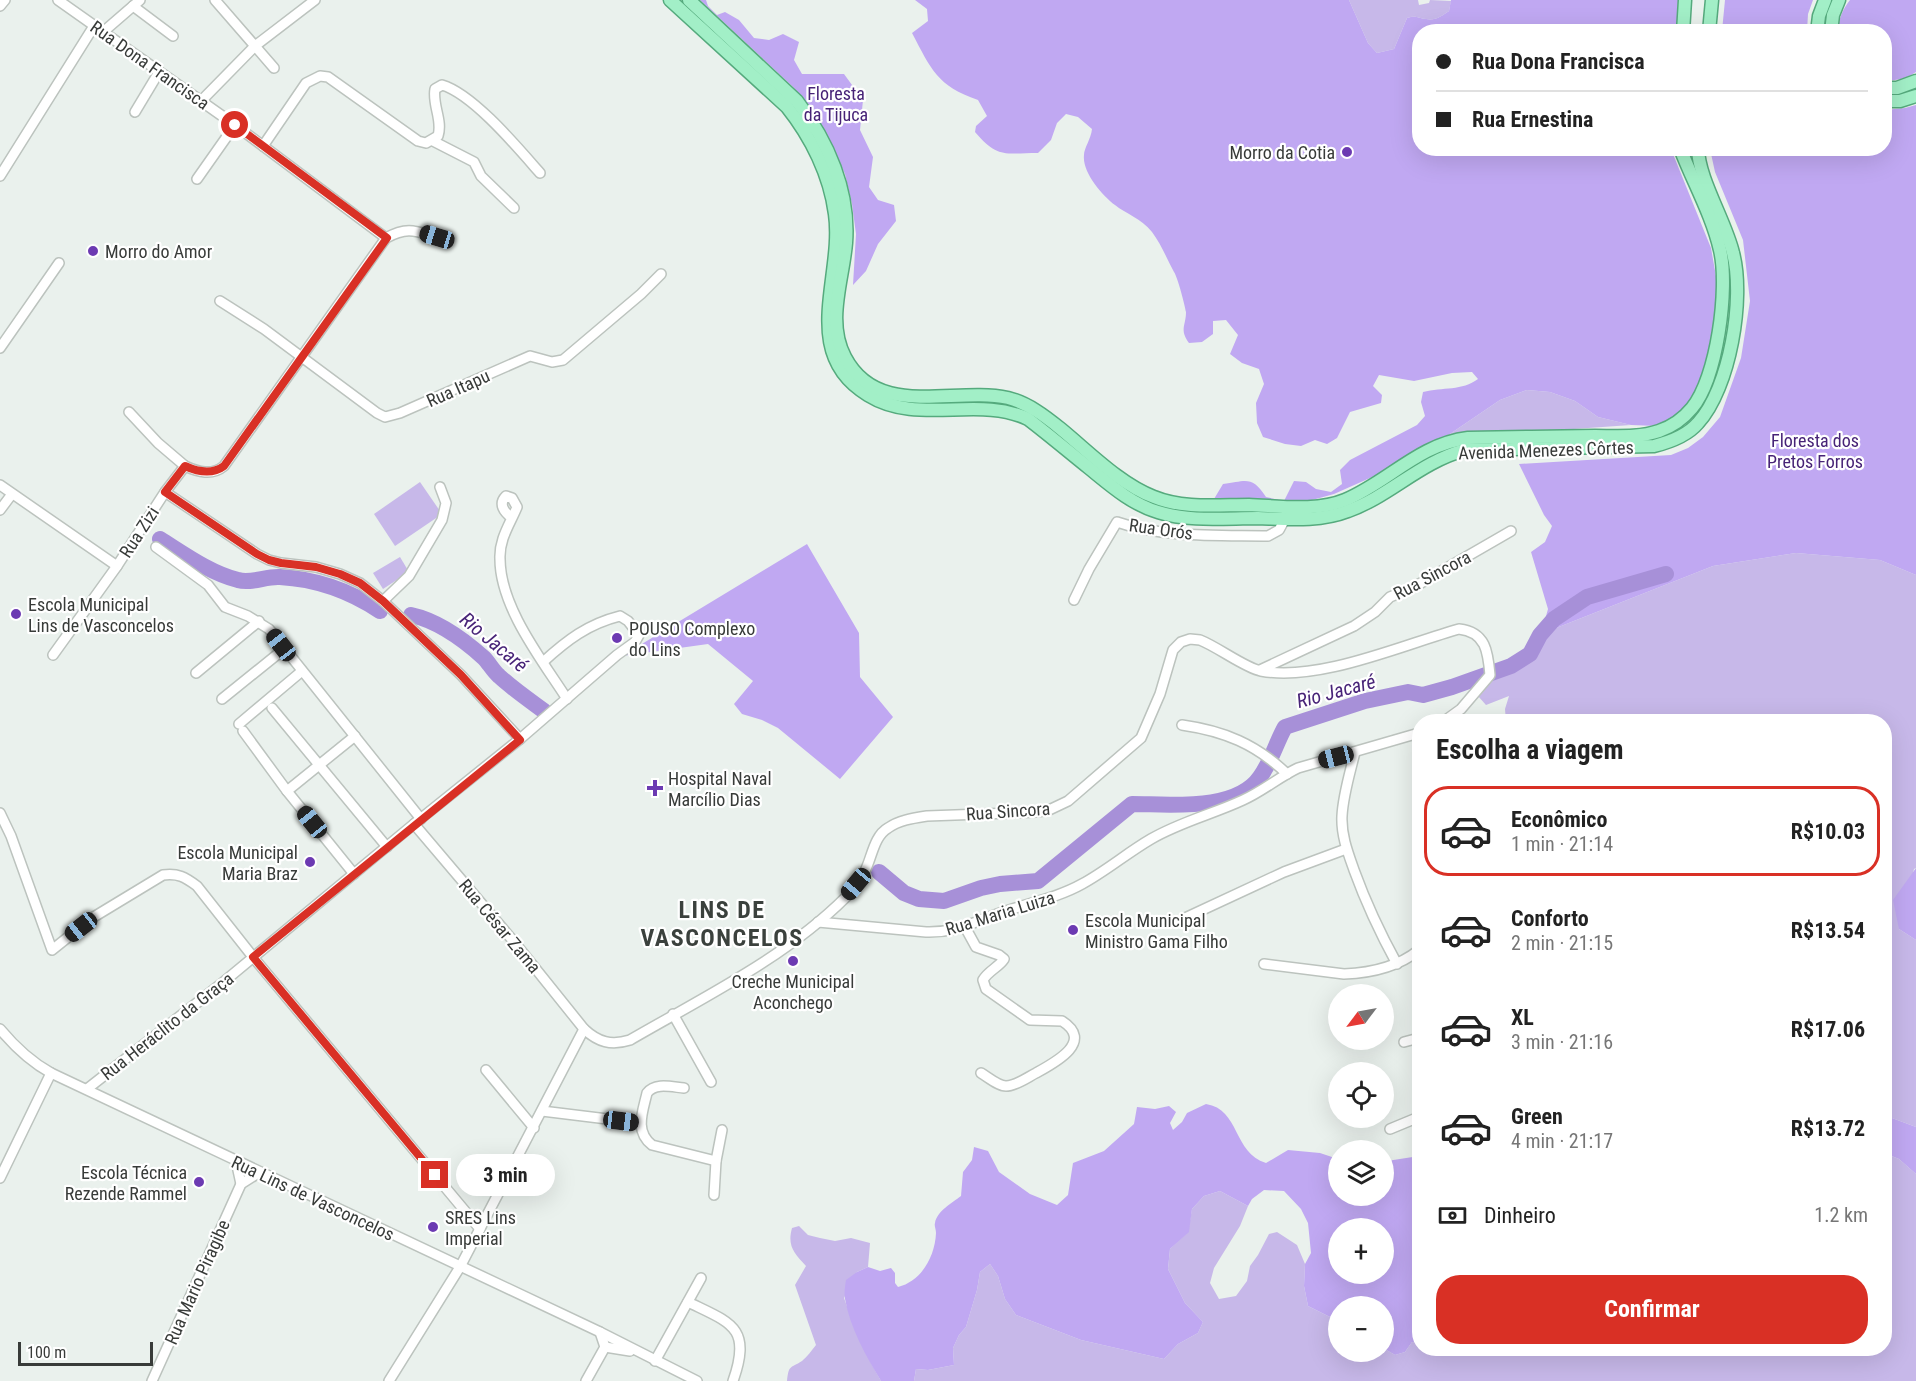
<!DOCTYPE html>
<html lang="pt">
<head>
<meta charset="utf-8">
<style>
  :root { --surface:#fff; --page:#f2f2f2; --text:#222; --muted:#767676; --line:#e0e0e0; --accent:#d93025 }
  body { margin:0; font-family:"Roboto Condensed",sans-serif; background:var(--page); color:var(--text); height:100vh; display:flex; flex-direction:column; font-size:22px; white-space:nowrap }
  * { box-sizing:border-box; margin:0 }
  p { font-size:20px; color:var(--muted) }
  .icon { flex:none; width:33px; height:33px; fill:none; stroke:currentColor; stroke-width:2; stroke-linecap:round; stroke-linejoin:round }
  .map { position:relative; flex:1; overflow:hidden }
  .drawer { position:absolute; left:1412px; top:714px; width:480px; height:642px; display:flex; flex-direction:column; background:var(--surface); border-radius:24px; box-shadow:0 6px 24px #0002 }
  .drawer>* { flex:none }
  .guide { position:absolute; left:1412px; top:24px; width:480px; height:132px; border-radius:24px; box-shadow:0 6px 24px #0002; display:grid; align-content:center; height:132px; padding:0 24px; background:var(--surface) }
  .needle { width:39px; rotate:238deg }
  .controls { position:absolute; left:1328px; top:984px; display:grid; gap:12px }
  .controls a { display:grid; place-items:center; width:66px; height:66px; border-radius:50%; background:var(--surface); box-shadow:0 6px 24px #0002; font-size:30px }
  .scale { position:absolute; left:18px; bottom:15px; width:135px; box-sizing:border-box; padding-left:6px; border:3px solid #383b39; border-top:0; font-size:16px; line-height:21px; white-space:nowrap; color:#383b39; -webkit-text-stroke:4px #fff; paint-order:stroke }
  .end { position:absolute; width:27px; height:27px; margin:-14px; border:8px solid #d93025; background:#fff; box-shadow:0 0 0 3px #fff }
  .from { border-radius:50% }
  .bubble { position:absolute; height:42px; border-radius:21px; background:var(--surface); box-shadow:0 6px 24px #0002; font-size:20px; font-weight:700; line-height:42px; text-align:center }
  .car { position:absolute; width:18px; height:36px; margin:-18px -9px; border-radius:8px; box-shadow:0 0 4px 2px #0007; background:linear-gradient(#222 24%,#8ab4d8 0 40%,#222 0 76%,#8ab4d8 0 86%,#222 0) }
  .guide b { display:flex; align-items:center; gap:21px; height:57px; font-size:22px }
  .guide b+b { border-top:2px solid var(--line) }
  .guide i { width:15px; height:15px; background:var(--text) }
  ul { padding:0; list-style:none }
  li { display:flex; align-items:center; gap:18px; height:90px; margin:0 12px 9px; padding:0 12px; border:3px solid transparent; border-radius:24px }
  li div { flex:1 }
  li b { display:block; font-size:22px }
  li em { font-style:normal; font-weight:700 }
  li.selected { border-color:var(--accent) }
  li>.icon { width:54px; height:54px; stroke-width:1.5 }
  h2 { padding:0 24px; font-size:27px; line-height:72px }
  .pay { display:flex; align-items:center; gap:15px; height:66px; padding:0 24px; font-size:22px }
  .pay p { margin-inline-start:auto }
  .primary-button { display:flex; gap:12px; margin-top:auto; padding:12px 24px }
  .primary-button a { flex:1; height:69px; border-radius:24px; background:var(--accent); color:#fff; font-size:24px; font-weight:700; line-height:69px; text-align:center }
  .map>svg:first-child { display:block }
  .green { fill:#c7b8e9 }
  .forest { fill:#c0a8f2; fill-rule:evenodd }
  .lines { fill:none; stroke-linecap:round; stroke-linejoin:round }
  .river { stroke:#a790d8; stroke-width:16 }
  .minor-casing { stroke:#bcc3be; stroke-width:12 }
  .major-casing { stroke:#55aa7d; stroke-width:15 }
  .minor { stroke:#fff; stroke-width:9 }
  .major { stroke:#a2efc7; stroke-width:12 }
  .route { stroke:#d93025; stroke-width:8 }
  .poi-dot { fill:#6c3ab2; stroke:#fff; stroke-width:2 }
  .labels { text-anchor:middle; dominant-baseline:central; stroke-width:4.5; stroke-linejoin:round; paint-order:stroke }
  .street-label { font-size:18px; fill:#383b39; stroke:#fff }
  .park-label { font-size:18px; fill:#472377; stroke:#fff }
  .poi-label { font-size:18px; fill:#383b39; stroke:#fff; text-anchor:start }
  .water-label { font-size:20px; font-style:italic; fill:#482478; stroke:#fff }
  .district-label { font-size:24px; font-weight:bold; letter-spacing:1.5px; fill:#3b413d; stroke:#fff }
</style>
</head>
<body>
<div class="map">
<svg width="1916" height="1381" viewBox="0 0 1916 1381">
  <rect width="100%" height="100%" fill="#eaf1ed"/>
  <g class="green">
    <path d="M1349,0H1418L1419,5L1429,3L1430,0L1451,1L1449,11C1442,16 1435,21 1426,19C1418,18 1416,15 1407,18L1394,49L1377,53L1368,43Z"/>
    <polygon points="1527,390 1550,392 1575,401 1598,417 1631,425 1444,438 1500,400"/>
    <polygon points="420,482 442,514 395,546 374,514"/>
    <polygon points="1796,553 1880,560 1916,575 1916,868 1914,869 1899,929 1916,940 1916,1127 1884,1115 1884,722 1506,721 1505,709 1509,696 1486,705 1478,696 1498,666 1530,655 1541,634 1713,566"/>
    <polygon points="400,557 409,572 383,589 373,573"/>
    <polygon points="1884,1153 1899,1159 1916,1174 1916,1381 914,1381 916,1369 928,1370 954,1365 953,1348 959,1335 966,1327 977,1290 980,1272 990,1264 998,1276 1005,1299 1016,1315 1081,1340 1164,1359 1178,1344 1198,1333 1203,1322 1185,1303 1168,1269 1170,1249 1188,1232 1192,1209 1204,1196 1220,1191 1248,1206 1240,1226 1214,1268 1210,1283 1219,1299 1236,1296 1247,1281 1250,1266 1258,1255 1269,1234 1277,1232 1297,1245 1305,1264 1304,1286 1308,1306 1338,1321 1338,1352 1383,1352 1383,1348 1395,1355 1405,1352 1412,1342 1419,1343 1419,1348 1435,1349 1444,1355 1456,1348 1884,1348"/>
    <path d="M799,1226L808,1235L820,1238L835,1241L851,1238L870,1243L868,1267L857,1272L844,1298C854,1327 865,1354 881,1381H787C789,1364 790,1369 802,1361C807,1357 812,1350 816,1345L795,1285L806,1266C794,1253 787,1246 792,1228Z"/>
  </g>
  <g class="forest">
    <polygon points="700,0 706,0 708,6 717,15 725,12 739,20 754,38 769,40 783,34 799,42 794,60 802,74 844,74 863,100 860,130 873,157 869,187 878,200 894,205 896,221 878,244 866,271 853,285 856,234 852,204 845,174 830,141 812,108 793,87"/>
    <path d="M915,0H1349L1368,43L1377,53L1394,49L1407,18C1416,15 1418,18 1426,19C1435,21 1442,16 1449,11L1451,0H1679L1676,31L1419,32V148L1671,149L1711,248L1717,282V311L1703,373L1696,395L1675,419L1657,426L1631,425L1598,417L1575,401L1550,392L1527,390L1500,400L1444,438L1388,470L1334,494L1305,502L1254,503L1214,499L1223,484C1246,481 1252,475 1266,497L1284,501L1294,481L1306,482L1316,489L1331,492L1342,484L1340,470L1350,460L1417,425L1425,416L1421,402L1423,392C1443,387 1462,391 1478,379L1472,372L1452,373L1414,381L1379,375L1373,386L1382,395L1381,403L1350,412L1337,438L1327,444L1315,440L1301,446L1285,444L1263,437L1257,423L1256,403L1264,384L1259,369L1242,363L1230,354L1238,335L1226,320L1213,321V334L1202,342L1189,343C1179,329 1186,326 1186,312C1185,306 1178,278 1174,272C1167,259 1161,244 1152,232C1141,218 1126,214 1115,205C1102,195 1082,172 1084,155C1084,148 1091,139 1092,129L1078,117L1066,114L1057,123L1051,140L1038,153C1005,153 998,159 975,132L976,126L987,116L978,100C937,86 931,69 912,33L928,21L927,9Z"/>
    <polygon points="1725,0 1813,0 1808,14 1807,31 1722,31"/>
    <path d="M1850,0H1916V72C1906,79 1896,81 1884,80V32L1838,31C1839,19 1842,10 1850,0Z"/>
    <polygon points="1916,105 1916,575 1880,560 1796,553 1713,566 1541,634 1548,609 1531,552 1545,542 1552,526 1544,515 1519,464 1671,455 1688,448 1703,437 1720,417 1741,358 1750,301 1743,240 1715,172 1710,149 1884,148 1884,110 1905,108"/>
    <polygon points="807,544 859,633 860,677 893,717 840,779 778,728 762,720 742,714 734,704 753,681 708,644 622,656"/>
    <polygon points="1916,868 1916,940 1899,929 1893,900"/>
    <path d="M1206,1104C1240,1109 1233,1153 1266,1163L1288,1150L1320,1153L1338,1159V1196H1383V1167L1387,1161L1419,1156V1343L1412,1342L1405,1352L1395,1355L1383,1348V1306H1338V1321L1308,1306L1304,1286L1305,1264L1311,1253L1308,1223L1301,1209L1284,1191L1264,1190L1252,1199L1248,1206L1220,1191L1204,1196L1192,1209L1189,1232L1170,1249L1168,1269L1185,1303L1203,1322L1198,1333L1178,1344L1164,1359L1081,1340L1016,1315L1005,1299L998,1276L990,1264L980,1272L977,1290L966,1327L959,1335L953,1348L954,1365L928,1370L916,1369L914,1381H881C866,1356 850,1328 845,1299C844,1293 845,1286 846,1280L857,1272L868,1267L880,1271L891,1268L895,1273V1283L898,1287C922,1281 935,1256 936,1233C936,1229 934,1226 935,1223C937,1211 952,1203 961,1196L963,1172L972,1160L974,1147L988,1151L999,1172L1030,1194L1057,1205L1068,1195L1073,1163L1104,1151L1134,1124L1137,1107L1155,1109L1169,1106L1176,1112L1170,1123L1173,1130L1182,1122L1187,1113ZM1338,1228H1383V1274H1338Z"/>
    <polygon points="1884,1115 1916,1127 1916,1174 1899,1159 1884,1153"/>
  </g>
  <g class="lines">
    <g class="river">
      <path d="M160,539C184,554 210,573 238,580C251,584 266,576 280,577C316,579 350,591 380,611"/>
      <path d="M411,615C439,621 463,639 484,658C489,663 493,671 499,676C513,689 529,700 544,711"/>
      <path d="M879,872L904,893L919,899L944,901L981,888L1000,884L1038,881L1132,804C1169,804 1236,812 1260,777C1271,762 1276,743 1285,727L1365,701L1408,692L1423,695L1452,687L1511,666L1530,654L1540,635L1554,619L1587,597L1666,574"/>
    </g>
    <g class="minor-casing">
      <g id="minor">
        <polyline points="58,0 235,125 386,238"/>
        <polyline points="215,0 274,68"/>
        <polyline points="0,6 5,0"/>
        <polyline points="133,6 173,36"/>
        <polyline points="103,32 140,0"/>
        <polyline points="201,101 255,46 315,0"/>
        <polyline points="135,112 159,72"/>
        <polyline points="433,141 474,162 481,176 514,208"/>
        <path d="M263,146L306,83L320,76L328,77L418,141L426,143L438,136C443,120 432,105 435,89L442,85C473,94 518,148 540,173"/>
        <polyline points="0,176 94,26"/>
        <polyline points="197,179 235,125"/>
        <polyline points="220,301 264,329 377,413 385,417 400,413 530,356 552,362 563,360 641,294 661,274"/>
        <polyline points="0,348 59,263"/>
        <polyline points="129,412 158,443 185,466"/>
        <polyline points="0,485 117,566"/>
        <polyline points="165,492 257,554 269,560 281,563 316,567 340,574 360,583 383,601 461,675 520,739"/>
        <polyline points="0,510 12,494"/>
        <path d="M512,518C504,512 498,504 506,496L512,498L517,507C510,524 499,539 500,559C500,607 542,660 567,699"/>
        <polyline points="156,547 208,585 225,607 248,616 269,629 421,819"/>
        <path d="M1074,600L1089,569L1117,522C1162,538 1220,535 1268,536L1279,530L1285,519"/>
        <polyline points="383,601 409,576 442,520 446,503 440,487"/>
        <path d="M53,655L117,566L165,492L185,466C198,472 212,476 224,466L386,238C407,226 416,231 437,237"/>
        <polyline points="1260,670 1354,626 1375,612 1390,597 1414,587 1511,531"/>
        <polyline points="196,673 259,621"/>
        <polyline points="222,699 284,649"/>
        <polyline points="272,708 387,847"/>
        <polyline points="239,724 302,671"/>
        <path d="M1182,725C1224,731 1256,744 1287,774"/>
        <polyline points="243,731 287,791 354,874"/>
        <path d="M1355,752C1350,773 1343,795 1342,816C1341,835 1348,853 1354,870C1366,903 1380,933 1397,964"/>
        <polyline points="287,791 355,736"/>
        <path d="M0,813L11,836L52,950L92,918L163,875C178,873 185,877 197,886L253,957L480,1229"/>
        <path d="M414,824L515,943L584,1029C598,1042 611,1046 630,1040C704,997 785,958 846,897C853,889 860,880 865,871C872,857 874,836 888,828C899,820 914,818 927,816L1037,812L1049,810L1068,801L1141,738L1160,694L1173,650L1181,642L1190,639L1200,640C1218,647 1245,668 1261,671C1319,682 1402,645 1459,629C1486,632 1488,652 1490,675L1461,709L1443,722"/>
        <polyline points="1185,918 1284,872 1346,849"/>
        <path d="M818,922L926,932C955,933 974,922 1000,913C1028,903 1057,898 1082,884C1106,871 1127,853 1151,839C1180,822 1213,814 1243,800C1263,791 1279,777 1298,768L1419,733"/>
        <path d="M965,927L976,947L999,955L1004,959C999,967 988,971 983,980L986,989L1030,1020L1062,1021C1095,1042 1054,1063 1036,1073C1028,1077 1016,1086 1006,1086C998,1086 988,1077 981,1073"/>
        <path d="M1264,964L1344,974C1370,973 1398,967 1419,950"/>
        <polyline points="673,1014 711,1082"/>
        <path d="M0,1029C15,1047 31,1062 51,1073L600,1332L697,1381"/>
        <polyline points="1404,1042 1419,1038"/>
        <polyline points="486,1070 534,1128"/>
        <path d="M684,1088C672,1087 655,1082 647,1093C643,1111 634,1131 652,1145L716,1161"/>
        <path d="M87,1089L221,984L414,824L520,739L617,655L635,642L639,635L628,621L620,616C588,624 567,640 543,662"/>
        <polyline points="542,1111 640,1123"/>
        <polyline points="1390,1129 1419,1117"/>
        <polyline points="236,1161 241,1184"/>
        <polyline points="0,1178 51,1073"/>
        <polyline points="714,1195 716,1161 722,1130"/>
        <path d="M688,1302C731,1323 752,1327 733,1381"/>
        <polyline points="605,1347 630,1351"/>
        <polyline points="655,1361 701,1278"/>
        <polyline points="152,1381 241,1184 260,1172"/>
        <polyline points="389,1381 460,1267 584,1029"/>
        <polyline points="586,1381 605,1347 600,1332"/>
      </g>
    </g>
    <g class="major-casing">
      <g id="major">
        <path d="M670,0L787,107C811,137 830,175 835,214C844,276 798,353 868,395C918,426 978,395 1028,419C1049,435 1069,452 1089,468C1110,485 1131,504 1158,512C1189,522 1225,518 1258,518C1288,519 1320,522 1348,511C1390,496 1420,462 1465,450L1654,446C1670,442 1687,436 1698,423C1730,388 1745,298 1733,253C1726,222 1698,178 1698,148"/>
        <path d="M689,0L797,101C828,141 850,191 846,243C843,280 826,322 845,357C878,420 953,386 1008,398C1028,403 1045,416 1061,429C1089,452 1120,484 1154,497C1183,509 1218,505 1249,505C1279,506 1316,512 1345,500C1388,482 1419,444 1468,438C1510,437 1553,437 1595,436C1616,436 1639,438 1659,431C1671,427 1683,419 1692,408C1717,378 1729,288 1720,250C1712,215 1693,182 1680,148"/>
        <polyline points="1683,32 1685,0"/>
        <polyline points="1709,32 1712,0"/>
        <polyline points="1817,32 1819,16 1825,0"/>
        <polyline points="1831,32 1833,15 1839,0"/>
        <polyline points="1884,88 1897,88 1916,81"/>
        <polyline points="1884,101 1900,101 1916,96"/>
      </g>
    </g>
    <use href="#minor" class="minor"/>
    <use href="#major" class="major"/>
  </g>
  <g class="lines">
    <path class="route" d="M235,125L387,238L224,466C212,475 198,472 185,466L165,492L257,554L269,560L281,563L316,567L340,574L360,583L383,601L461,675L520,740L253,957L435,1175"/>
  </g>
  <g class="poi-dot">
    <circle cx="1347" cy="152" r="6"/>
    <circle cx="93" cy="251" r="6"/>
    <circle cx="16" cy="614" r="6"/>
    <circle cx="617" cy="638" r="6"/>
    <path d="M652 779h6v6h6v6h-6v6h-6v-6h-6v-6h6z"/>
    <circle cx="310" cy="862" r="6"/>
    <circle cx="1073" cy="930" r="6"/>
    <circle cx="793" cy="961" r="6"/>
    <circle cx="199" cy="1182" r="6"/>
    <circle cx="433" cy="1227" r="6"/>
  </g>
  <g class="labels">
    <g class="street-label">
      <text transform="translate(150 65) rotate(35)">Rua Dona Francisca</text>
      <text transform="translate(458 388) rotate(-24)">Rua Itapu</text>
      <text transform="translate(1546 450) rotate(-2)">Avenida Menezes Côrtes</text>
      <text transform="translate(1161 529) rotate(8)">Rua Orós</text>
      <text transform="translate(139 532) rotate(-57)">Rua Zizi</text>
      <text transform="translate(1432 575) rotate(-28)">Rua Sincora</text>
      <text transform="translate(1008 811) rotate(-4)">Rua Sincora</text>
      <text transform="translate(1000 913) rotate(-17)">Rua Maria Luiza</text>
      <text transform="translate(500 926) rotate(50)">Rua César Zama</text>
      <text transform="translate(167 1026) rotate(-38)">Rua Heráclito da Graça</text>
      <text transform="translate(313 1198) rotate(25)">Rua Lins de Vasconcelos</text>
      <text transform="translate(197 1282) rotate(-66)">Rua Mario Piragibe</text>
    </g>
    <g class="park-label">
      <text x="836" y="93">Floresta<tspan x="836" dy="21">da Tijuca</tspan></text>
      <text x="1815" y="440">Floresta dos<tspan x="1815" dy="21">Pretos Forros</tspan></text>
    </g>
    <g class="poi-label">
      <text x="1335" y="152" text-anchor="end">Morro da Cotia</text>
      <text x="105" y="251">Morro do Amor</text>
      <text x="28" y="604">Escola Municipal<tspan x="28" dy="21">Lins de Vasconcelos</tspan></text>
      <text x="629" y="628">POUSO Complexo<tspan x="629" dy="21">do Lins</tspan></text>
      <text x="668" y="778">Hospital Naval<tspan x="668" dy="21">Marcílio Dias</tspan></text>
      <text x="298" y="852" text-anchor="end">Escola Municipal<tspan x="298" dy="21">Maria Braz</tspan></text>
      <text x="1085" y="920">Escola Municipal<tspan x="1085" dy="21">Ministro Gama Filho</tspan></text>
      <text x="793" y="981" text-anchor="middle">Creche Municipal<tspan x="793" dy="21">Aconchego</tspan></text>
      <text x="187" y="1172" text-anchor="end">Escola Técnica<tspan x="187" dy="21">Rezende Rammel</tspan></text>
      <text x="445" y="1217">SRES Lins<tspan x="445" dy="21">Imperial</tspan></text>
    </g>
    <g class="water-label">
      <text transform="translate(494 642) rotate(40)">Rio Jacaré</text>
      <text transform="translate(1336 691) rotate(-15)">Rio Jacaré</text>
    </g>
    <g class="district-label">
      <text x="722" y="910">LINS DE<tspan x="722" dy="28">VASCONCELOS</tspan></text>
    </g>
  </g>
</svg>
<div class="controls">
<a><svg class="needle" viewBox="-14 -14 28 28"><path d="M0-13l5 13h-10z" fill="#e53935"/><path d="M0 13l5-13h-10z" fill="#767676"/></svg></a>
<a><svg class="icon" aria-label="locate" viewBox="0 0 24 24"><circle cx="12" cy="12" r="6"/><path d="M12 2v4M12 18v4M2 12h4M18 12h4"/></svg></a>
<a><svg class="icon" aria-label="layers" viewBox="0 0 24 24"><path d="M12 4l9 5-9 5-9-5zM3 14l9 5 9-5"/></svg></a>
<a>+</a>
<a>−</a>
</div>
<div class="scale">100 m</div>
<i class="end from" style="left:235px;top:125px"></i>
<i class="end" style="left:435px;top:1175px"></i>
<div class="bubble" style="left:456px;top:1154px;width:99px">3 min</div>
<i class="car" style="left:437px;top:237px;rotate:287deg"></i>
<i class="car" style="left:281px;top:645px;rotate:322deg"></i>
<i class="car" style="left:1336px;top:757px;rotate:256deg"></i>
<i class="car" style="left:312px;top:822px;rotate:321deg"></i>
<i class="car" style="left:856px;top:884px;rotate:220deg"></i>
<i class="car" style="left:81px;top:927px;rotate:232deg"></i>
<i class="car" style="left:621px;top:1121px;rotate:97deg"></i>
<div class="guide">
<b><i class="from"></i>Rua Dona Francisca</b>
<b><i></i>Rua Ernestina</b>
</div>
<section class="drawer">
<h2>Escolha a viagem</h2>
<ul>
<li class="selected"><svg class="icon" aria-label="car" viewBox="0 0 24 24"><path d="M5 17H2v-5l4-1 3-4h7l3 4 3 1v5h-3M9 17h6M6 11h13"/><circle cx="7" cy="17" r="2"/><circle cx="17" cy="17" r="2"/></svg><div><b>Econômico</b><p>1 min · 21:14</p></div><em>R$10.03</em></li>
<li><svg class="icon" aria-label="car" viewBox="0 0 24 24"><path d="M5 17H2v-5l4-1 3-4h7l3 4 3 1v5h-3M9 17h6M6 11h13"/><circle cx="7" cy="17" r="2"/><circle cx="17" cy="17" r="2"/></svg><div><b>Conforto</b><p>2 min · 21:15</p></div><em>R$13.54</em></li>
<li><svg class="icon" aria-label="car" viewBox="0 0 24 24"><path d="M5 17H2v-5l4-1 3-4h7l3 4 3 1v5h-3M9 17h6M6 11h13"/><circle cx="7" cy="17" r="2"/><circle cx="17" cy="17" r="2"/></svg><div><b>XL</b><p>3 min · 21:16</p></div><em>R$17.06</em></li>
<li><svg class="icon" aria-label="car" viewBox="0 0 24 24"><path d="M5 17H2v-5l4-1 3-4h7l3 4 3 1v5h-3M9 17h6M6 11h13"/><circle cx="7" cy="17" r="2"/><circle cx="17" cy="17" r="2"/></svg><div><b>Green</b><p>4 min · 21:17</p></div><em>R$13.72</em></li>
</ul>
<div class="pay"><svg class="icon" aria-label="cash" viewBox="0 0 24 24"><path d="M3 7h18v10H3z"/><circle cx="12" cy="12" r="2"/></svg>Dinheiro<p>1.2 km</p></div>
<div class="primary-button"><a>Confirmar</a></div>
</section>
</div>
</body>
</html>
